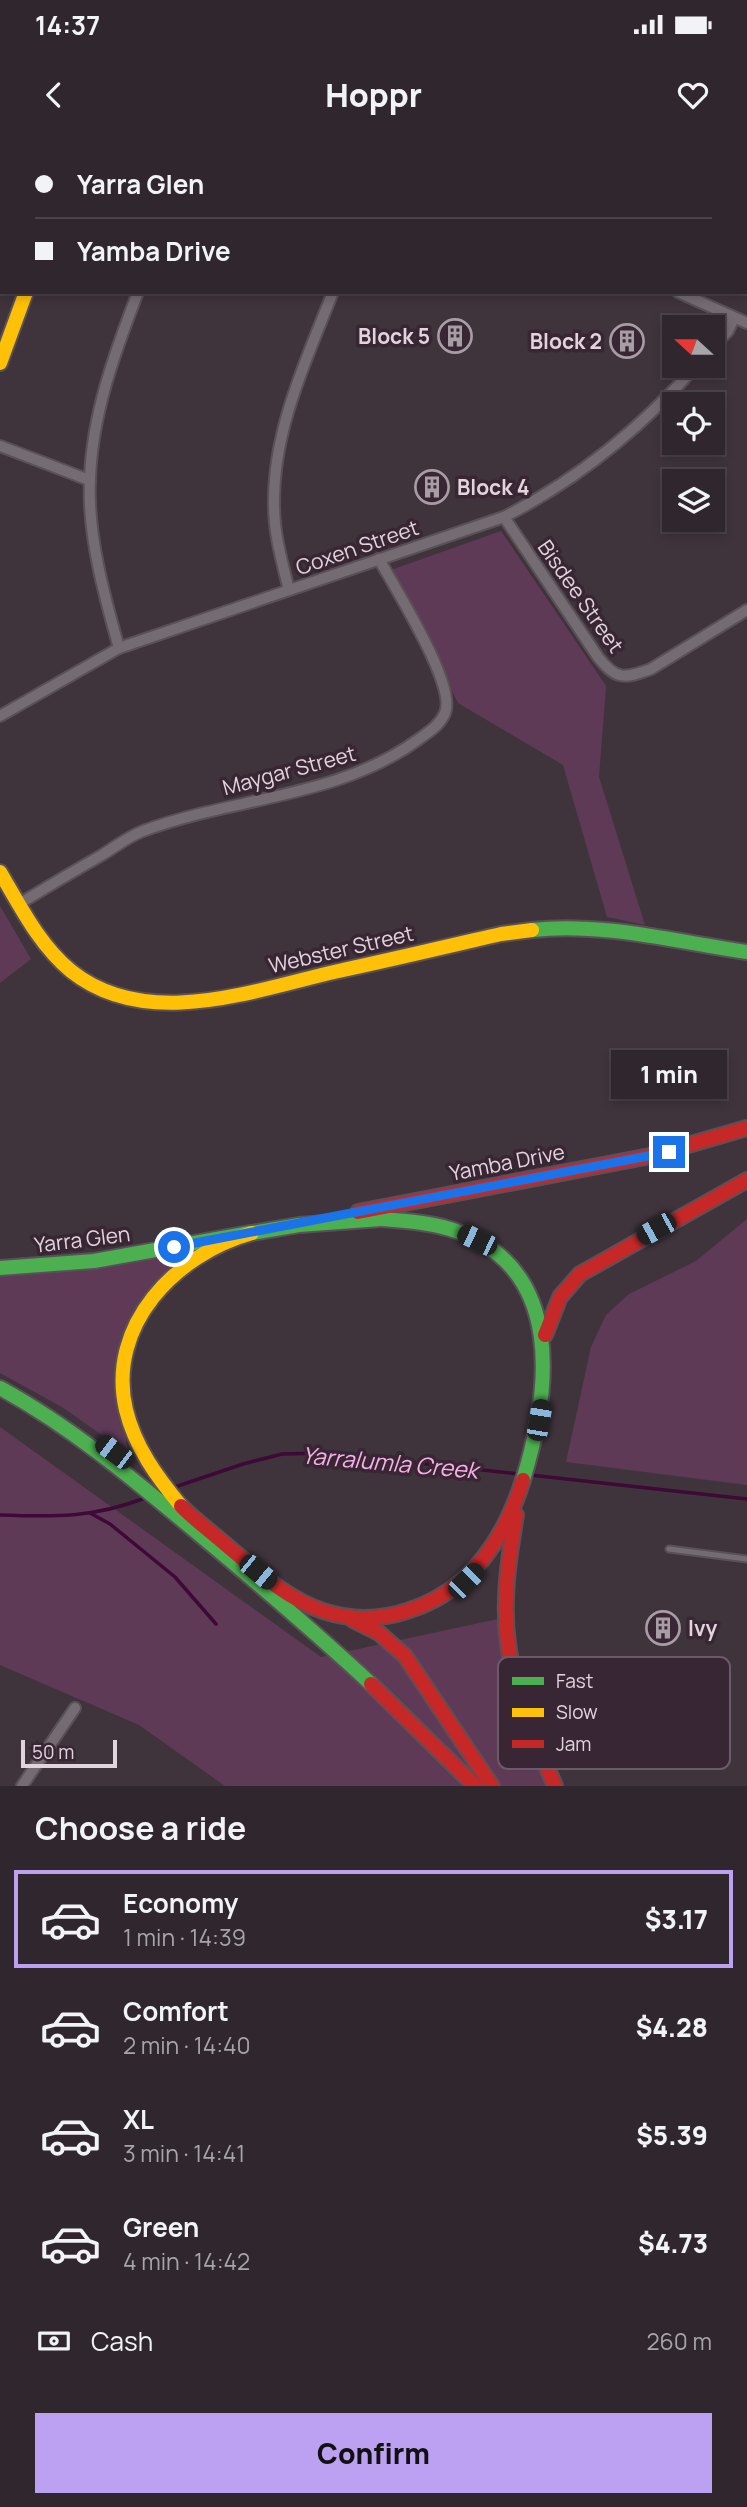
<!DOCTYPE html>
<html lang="en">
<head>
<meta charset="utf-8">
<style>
  :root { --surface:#2f272d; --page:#372f35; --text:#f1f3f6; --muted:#a7a5aa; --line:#4a4449; --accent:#bca0f2 }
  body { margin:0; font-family:Manrope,sans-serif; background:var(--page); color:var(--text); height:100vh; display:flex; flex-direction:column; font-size:26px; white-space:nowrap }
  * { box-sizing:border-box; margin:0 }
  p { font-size:23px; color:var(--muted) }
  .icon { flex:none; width:38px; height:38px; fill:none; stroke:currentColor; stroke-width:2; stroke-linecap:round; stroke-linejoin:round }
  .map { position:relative; height:1646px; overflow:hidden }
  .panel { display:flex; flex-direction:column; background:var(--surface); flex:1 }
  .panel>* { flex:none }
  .banner { position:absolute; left:0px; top:0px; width:747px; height:154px; box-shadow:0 4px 10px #0003,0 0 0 2px var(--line); display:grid; align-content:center; height:154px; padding:0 35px; background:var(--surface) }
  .needle { width:46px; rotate:291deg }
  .buttons { position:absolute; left:662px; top:175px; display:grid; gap:14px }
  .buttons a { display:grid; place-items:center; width:63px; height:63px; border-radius:0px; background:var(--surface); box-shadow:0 4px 10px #0003,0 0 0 2px var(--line); font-size:35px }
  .scale { position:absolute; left:21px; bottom:18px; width:96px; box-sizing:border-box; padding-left:7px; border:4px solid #e1d4dd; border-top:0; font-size:19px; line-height:24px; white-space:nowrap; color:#e1d4dd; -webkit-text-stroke:5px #392634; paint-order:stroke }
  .end { position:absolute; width:32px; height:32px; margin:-16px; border:9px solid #1a73e8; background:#fff; box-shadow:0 0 0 4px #fff }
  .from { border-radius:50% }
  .bubble { position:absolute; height:49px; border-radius:0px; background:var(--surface); box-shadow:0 4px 10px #0003,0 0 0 2px var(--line); font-size:23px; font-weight:800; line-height:49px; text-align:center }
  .car { position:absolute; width:21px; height:42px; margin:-21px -10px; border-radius:9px; box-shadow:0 0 5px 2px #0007; background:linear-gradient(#222 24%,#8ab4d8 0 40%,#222 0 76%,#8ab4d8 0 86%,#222 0) }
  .banner b { display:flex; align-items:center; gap:24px; height:66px; font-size:26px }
  .banner b+b { border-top:2px solid var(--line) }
  .banner i { width:18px; height:18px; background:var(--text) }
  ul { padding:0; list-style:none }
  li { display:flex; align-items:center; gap:21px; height:98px; margin:0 14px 10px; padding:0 21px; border:4px solid transparent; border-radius:0px }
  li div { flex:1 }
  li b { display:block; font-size:26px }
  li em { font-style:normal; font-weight:800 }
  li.current { border-color:var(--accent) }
  li>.icon { width:63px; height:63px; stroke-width:1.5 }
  h2 { padding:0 35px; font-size:32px; line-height:84px }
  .pay { display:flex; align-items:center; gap:18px; height:77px; padding:0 35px; font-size:26px }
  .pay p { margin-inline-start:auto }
  .action { display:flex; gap:14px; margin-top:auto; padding:14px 35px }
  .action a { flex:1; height:80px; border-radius:0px; background:var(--accent); color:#111; font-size:28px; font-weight:800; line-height:80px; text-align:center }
  .status { display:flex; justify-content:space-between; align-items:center; height:49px; padding:0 35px; background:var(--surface); direction:ltr }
  .status svg { height:19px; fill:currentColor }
  header { display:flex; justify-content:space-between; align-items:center; height:91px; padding:0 35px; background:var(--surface); font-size:32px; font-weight:800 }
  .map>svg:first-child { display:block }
  .green { fill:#5f3a57 }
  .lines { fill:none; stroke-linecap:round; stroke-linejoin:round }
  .stream { stroke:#3e0937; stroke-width:3.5 }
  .lane-casing { stroke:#5a5158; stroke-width:9 }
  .street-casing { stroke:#5a5158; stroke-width:14 }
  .fast-casing { stroke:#5a5158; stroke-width:18 }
  .slow-casing { stroke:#5a5158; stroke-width:18 }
  .jam-casing { stroke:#5a5158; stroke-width:18 }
  .lane { stroke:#756c73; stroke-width:5 }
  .street { stroke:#756c73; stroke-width:10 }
  .fast { stroke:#4caf50; stroke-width:14 }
  .slow { stroke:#ffc107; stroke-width:14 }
  .jam { stroke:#c62828; stroke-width:14 }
  .route { stroke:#1a73e8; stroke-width:9 }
  .labels { text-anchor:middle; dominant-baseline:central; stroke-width:7; stroke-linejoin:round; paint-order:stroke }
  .poi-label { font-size:21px; font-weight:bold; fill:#e1d4dd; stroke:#392634; text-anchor:end }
  .street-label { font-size:21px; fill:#e1d4dd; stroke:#392634 }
  .water-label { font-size:23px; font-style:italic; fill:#f8b1e7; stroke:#392634 }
  .key { fill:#392634; stroke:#6b5a67; stroke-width:2 }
  .key-label { font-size:19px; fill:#e1d4dd }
</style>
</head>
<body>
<div class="status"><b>14:37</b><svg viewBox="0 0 49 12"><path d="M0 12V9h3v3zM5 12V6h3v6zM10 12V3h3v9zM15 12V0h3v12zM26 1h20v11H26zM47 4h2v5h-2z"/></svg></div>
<header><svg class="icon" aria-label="back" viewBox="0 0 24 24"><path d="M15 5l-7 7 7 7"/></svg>Hoppr<svg class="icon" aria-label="heart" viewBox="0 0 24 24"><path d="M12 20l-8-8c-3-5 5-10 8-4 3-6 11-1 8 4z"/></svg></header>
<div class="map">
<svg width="747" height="1646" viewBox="0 0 747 1646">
  <rect width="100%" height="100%" fill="#3f343c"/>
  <g class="green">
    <polygon points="501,391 606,546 599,637 645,785 607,777 563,625 458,563 391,430"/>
    <polygon points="0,766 31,819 0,843"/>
    <polygon points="747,1079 747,1345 566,1322 591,1207 606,1175 629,1154 696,1121"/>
    <polygon points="198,1112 143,1166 120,1270 128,1311 126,1312 62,1267 0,1233 0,1136"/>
    <polygon points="0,1287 321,1517 498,1479 507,1541 522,1588 546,1646 225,1646 139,1585 0,1525"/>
  </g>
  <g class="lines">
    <g class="stream">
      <polyline points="530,1335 747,1359"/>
      <polyline points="172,1348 243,1324 282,1314 327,1313 519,1334"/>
      <polyline points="90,1373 110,1384 175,1437 216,1484"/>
      <path d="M0,1375C55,1377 93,1378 145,1358"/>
    </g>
    <g class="lane-casing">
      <polyline id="lane" points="669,1409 747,1419"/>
    </g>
    <g class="street-casing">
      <g id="street">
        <polyline points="325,0 329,2"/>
        <polyline points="588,0 588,2"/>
        <polyline points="437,2 438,0"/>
        <polyline points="678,152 747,183"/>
        <polyline points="712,208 728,191 734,178"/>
        <polyline points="0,306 89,340"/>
        <path d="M504,377L598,517C616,540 624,539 651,529L747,470"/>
        <path d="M289,450C282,422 274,394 274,365C273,289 306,221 333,152"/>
        <path d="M119,508C104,455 87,393 90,339C92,274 115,212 138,152"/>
        <path d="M0,576L119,508L504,377C577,340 642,287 696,226"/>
        <path d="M19,764C47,747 74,731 102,715C115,707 129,696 143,691C234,657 339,658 419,599C429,592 440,585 445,573C457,546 395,448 379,419"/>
        <polyline points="22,1646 75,1568"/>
      </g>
    </g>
    <g class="fast-casing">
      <g id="fast">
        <polyline points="88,2 89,0"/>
        <path d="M532,790C603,782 677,802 747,812"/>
        <path d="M381,1079C404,1081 427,1082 450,1089C566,1125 551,1249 523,1340"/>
        <polyline points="252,1093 299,1085 381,1079"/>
        <polyline points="0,1128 94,1121 250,1093"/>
        <path d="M0,1248C71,1287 132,1338 194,1390C254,1440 314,1491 371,1544"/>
      </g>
    </g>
    <g class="slow-casing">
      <g id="slow">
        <polyline points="76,0 76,2"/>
        <polyline points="0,223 26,152"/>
        <path d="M0,732C20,766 40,806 71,831C146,891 252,851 334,832C390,820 445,807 501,794L532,790"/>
        <path d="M181,1366C157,1337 135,1307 126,1270C106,1185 176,1114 252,1093"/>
      </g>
    </g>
    <g class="jam-casing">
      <g id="jam">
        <polyline points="358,1072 650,1016 747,988"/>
        <polyline points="545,1195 560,1157 580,1134 747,1040"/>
        <path d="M181,1366C195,1380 211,1392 226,1405C256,1430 285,1458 323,1471C350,1480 380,1480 407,1471C469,1452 504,1400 523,1340"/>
        <path d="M516,1375C509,1417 502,1461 508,1503C514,1554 535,1600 555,1646"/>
        <polyline points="353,1480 379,1493 405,1516 492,1646"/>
        <polyline points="371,1544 475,1646"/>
      </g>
    </g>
    <use href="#lane" class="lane"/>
    <use href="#street" class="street"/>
    <use href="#fast" class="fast"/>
    <use href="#slow" class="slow"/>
    <use href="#jam" class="jam"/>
  </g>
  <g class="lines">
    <polyline class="route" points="174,1107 669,1012"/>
  </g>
  <defs>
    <g id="building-ring" transform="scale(1.75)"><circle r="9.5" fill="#392634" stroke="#a89ca5" stroke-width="1.5"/><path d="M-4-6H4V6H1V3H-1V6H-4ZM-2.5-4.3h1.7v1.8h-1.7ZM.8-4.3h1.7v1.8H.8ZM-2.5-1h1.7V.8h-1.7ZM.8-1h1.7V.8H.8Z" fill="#a89ca5"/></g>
  </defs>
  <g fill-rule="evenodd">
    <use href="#building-ring" x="455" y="196"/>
    <use href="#building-ring" x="627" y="201"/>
    <use href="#building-ring" x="432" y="347"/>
    <use href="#building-ring" x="663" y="1488"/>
  </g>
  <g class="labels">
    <g class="poi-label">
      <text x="430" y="196">Block 5</text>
      <text x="602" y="201">Block 2</text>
      <text x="457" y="347" text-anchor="start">Block 4</text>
      <text x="688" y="1488" text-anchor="start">Ivy</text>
    </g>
    <g class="street-label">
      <text transform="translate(357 407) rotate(-19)">Coxen Street</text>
      <text transform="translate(581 456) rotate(55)">Bisdee Street</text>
      <text transform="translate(289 630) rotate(-15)">Maygar Street</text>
      <text transform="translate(341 809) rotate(-13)">Webster Street</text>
      <text transform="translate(507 1022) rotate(-11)">Yamba Drive</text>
      <text transform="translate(82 1099) rotate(-7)">Yarra Glen</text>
    </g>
    <g class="water-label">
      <text transform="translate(390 1322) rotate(5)">Yarralumla Creek</text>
    </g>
  </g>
  <rect x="498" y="1517" width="232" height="112" rx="10" class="key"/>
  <rect x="512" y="1537" width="32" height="8" fill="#4caf50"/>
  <rect x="512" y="1568" width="32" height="9" fill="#ffc107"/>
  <rect x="512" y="1600" width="32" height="8" fill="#c62828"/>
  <g class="key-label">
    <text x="556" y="1548">Fast</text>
    <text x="556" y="1579">Slow</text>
    <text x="556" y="1611">Jam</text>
  </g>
</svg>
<div class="buttons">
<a><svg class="needle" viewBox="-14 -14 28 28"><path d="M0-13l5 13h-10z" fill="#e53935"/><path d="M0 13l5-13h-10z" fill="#a7a5aa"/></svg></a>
<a><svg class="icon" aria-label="locate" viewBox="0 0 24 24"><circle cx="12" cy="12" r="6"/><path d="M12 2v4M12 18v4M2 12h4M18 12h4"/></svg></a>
<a><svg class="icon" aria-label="layers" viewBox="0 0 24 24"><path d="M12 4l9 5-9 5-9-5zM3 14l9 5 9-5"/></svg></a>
</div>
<div class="scale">50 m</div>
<i class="end from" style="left:174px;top:1107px"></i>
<i class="end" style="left:669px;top:1012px"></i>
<div class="bubble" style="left:611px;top:910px;width:116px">1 min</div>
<i class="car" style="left:656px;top:1089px;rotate:241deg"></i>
<i class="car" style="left:477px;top:1100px;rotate:296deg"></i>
<i class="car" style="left:539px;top:1280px;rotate:10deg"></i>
<i class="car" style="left:114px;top:1312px;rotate:307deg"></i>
<i class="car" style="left:258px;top:1432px;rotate:129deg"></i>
<i class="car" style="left:466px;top:1441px;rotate:45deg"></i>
<div class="banner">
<b><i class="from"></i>Yarra Glen</b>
<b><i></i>Yamba Drive</b>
</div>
</div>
<section class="panel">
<h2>Choose a ride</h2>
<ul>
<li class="current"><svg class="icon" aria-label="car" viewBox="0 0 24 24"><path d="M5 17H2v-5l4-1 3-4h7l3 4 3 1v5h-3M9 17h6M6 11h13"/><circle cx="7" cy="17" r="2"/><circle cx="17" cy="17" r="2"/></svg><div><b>Economy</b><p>1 min · 14:39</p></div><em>$3.17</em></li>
<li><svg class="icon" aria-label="car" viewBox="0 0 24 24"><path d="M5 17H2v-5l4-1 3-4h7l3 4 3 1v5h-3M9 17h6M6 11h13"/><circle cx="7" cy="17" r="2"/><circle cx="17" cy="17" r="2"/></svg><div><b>Comfort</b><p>2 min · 14:40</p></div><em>$4.28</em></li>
<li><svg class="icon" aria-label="car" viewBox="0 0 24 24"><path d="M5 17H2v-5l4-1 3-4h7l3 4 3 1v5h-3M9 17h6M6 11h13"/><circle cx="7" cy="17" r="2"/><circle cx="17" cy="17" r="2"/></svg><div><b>XL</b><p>3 min · 14:41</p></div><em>$5.39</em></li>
<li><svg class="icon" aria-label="car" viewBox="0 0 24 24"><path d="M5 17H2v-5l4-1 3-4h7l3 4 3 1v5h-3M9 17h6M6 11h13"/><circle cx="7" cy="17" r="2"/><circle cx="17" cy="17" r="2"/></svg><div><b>Green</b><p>4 min · 14:42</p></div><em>$4.73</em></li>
</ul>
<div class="pay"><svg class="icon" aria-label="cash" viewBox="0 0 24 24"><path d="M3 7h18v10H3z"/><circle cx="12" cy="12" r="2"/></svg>Cash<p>260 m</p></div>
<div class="action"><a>Confirm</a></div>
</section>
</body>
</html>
